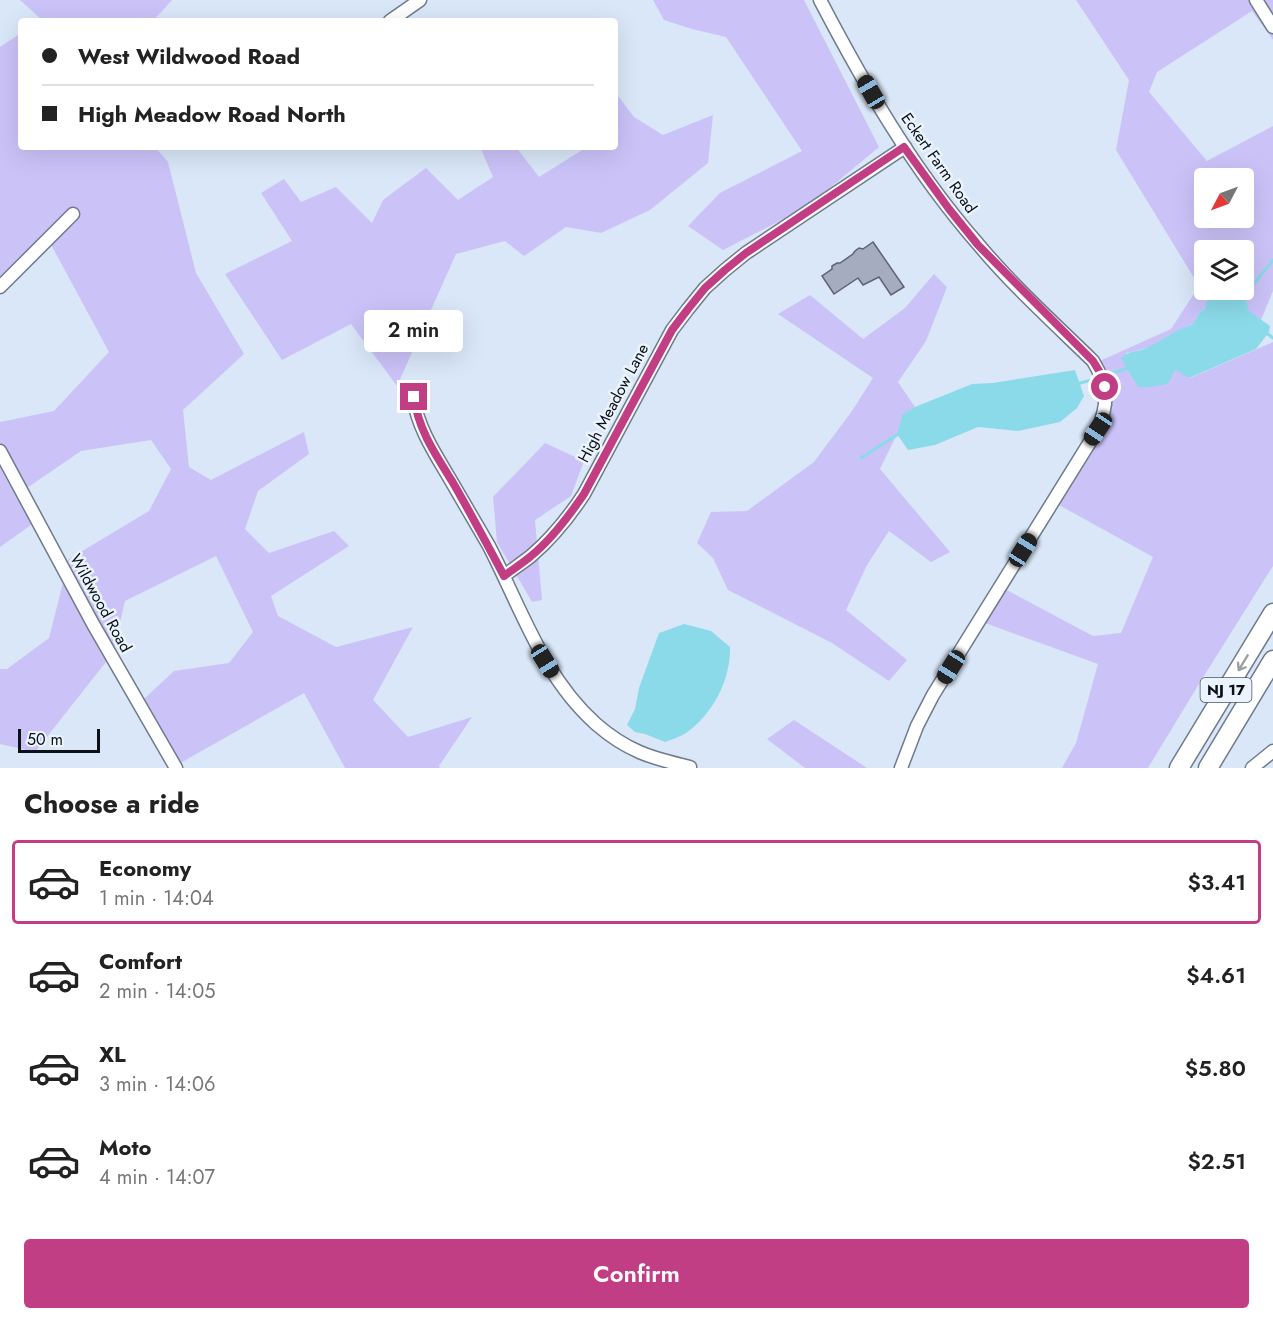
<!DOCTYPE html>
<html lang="en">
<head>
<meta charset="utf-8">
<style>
  :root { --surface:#fff; --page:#f2f2f2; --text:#222; --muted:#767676; --line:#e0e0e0; --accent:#c13e84 }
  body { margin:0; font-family:Jost,sans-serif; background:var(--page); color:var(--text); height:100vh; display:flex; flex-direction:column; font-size:22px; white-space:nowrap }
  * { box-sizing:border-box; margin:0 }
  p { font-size:20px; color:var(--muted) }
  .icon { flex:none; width:33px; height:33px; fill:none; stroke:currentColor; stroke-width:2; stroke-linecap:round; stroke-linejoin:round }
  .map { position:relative; height:768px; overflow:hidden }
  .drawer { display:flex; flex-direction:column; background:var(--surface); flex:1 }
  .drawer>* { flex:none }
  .hud { position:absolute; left:18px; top:18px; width:600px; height:132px; border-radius:6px; box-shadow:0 6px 24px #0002; display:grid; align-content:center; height:132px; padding:0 24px; background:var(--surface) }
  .needle { width:39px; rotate:229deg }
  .tools { position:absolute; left:1194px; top:168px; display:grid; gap:12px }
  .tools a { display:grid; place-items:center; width:60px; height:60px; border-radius:6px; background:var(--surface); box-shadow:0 6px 24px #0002; font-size:30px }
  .scale { position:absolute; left:18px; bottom:15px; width:82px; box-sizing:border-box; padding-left:6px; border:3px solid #0c1116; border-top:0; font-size:16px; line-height:21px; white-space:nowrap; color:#0c1116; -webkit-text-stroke:4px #ebf4fe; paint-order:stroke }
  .end { position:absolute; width:27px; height:27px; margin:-14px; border:8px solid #c13e84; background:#fff; box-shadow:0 0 0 3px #fff }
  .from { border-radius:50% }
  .bubble { position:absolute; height:42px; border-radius:6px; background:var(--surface); box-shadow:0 6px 24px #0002; font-size:20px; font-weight:600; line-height:42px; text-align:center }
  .car { position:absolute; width:18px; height:36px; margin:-18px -9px; border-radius:8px; box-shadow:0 0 4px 2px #0007; background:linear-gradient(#222 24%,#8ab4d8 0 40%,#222 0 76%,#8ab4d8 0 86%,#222 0) }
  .hud b { display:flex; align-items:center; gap:21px; height:57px; font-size:22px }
  .hud b+b { border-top:2px solid var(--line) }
  .hud i { width:15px; height:15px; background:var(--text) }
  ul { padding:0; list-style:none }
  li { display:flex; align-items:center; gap:18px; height:84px; margin:0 12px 9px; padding:0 12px; border:3px solid transparent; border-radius:6px }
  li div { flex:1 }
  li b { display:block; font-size:22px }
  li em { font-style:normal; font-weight:600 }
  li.selected { border-color:var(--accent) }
  li>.icon { width:54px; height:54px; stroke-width:1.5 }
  h2 { padding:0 24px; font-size:27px; line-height:72px }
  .button { display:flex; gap:12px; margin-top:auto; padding:12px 24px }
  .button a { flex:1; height:69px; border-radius:6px; background:var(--accent); color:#fff; font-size:24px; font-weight:600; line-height:69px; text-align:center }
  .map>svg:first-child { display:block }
  .green { fill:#cbc3f8; fill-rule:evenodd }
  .water { fill:#8bdaea }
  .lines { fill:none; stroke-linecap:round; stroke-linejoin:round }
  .stream { stroke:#8bdaea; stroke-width:3 }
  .building { fill:#a6acbf; stroke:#5e6374; stroke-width:1.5 }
  .minor-casing { stroke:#6e7b8a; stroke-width:15 }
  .highway-casing { stroke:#6e7b8a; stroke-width:21 }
  .minor { stroke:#fff; stroke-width:12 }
  .highway { stroke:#fff; stroke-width:18 }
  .oneway { stroke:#9ea0a2 }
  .route { stroke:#c13e84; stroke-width:8 }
  .labels { text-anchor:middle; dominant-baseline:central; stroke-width:5; stroke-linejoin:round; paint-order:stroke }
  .shield { fill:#ebf4fe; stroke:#4f555c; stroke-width:1.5 }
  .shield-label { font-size:15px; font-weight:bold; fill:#0c1116 }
  .street-label { font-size:16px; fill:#0c1116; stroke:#ebf4fe }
</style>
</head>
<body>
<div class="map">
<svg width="1273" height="768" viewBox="0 0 1273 768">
  <rect width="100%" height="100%" fill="#d9e7f8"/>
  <g class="green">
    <polygon points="20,0 172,0 153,21 39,21 41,19"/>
    <polygon points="653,0 804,0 879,147 807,207 723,250 688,226 720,193 802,151 726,37 692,29 664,20"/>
    <path d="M1076,0H1273V40L1252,11L1157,72L1149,92L1207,161L1273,126V291L1261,320L1248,311L1245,297H1233L1205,309L1200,312L1193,324C1182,327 1173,335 1163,340C1151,347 1139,351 1126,353L1128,368L1132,377L1175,370L1190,378L1273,342V566L1202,679L1148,768H1062L1076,743L1098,664L977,620L999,586L1093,636L1121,633L1153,557L1050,500L1104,407L1093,364L1171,329L1199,286L1116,150L1129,80ZM1204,178H1244V218H1204ZM1204,250H1244V290H1204Z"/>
    <polygon points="21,33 21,147 155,147 168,162 196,273 244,354 183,410 189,467 211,480 304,432 309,454 258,491 245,529 269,553 334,531 349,546 271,596 278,616 336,647 413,627 373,700 408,737 472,717 439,766 440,768 345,768 304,693 175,766 144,699 174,671 229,663 253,632 216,556 125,601 113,653 35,752 0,744 0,669 7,669 49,638 69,559 149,511 171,469 151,440 81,451 21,492 38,520 0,547 0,465 4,461 0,454 0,422 54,411 109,352 48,239 0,284 0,47"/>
    <polygon points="615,92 634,117 663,135 713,115 708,163 650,210 601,233 566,227 524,256 505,241 456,254 397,386 351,324 282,360 225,274 292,241 261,193 284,179 301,202 336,187 372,223 383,200 426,168 458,200 493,177 480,147 516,147 539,177 587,147 615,147"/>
    <polygon points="934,274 947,287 926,341 898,382 915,407 902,416 897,434 880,469 950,552 931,562 889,531 867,565 846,610 907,660 889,681 832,643 728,590 713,558 697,543 711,512 747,511 814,462 852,411 873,378 778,314 810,295 863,339 905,308"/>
    <polygon points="545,443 584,461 571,496 535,520 542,600 532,602 497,542 493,497"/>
    <polygon points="794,720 867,768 805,768 767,739"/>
  </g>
  <g class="water">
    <path d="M1216,294L1245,297L1249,311L1270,326L1269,332L1256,349L1189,378L1175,370L1168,384L1151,387H1139L1132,377L1121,358C1128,351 1136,352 1144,349C1161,342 1176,329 1193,324L1200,312L1205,309L1208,299Z"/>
    <polygon points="1075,370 1084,396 1077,408 1060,422 1018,431 978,427 935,445 908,450 897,434 902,415 915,407 972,384 993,383"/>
    <path d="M684,624L711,631L730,647C731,679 713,714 686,733C680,737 672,739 665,742L645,734L635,732L627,725L635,709L639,688L659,633Z"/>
  </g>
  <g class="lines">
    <g class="stream">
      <polyline points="1242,299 1273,260"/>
      <polyline points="1265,332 1273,338"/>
      <polyline points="1109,374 1131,367"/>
      <polyline points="1077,384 1091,380"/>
      <polyline points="861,458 900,433"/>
    </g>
  </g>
  <polygon class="building" points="873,242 904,287 891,295 879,277 863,285 858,278 834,294 822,276 832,269 832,266 837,263 840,263 853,254 855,251 859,248 863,249"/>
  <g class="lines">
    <g class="minor-casing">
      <g id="minor">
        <path d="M820,0C865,86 914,171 978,244C1013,286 1054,323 1093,361C1108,386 1109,402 1098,429L933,695L917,726L901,768"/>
        <polyline points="1256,0 1273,27"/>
        <polyline points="390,21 420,0"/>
        <polyline points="0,287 73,214"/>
        <path d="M413,397C418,428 434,452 450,479C463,501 476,524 489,546C521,608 543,677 596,724C627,751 651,758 690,767"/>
        <polyline points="0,451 93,624 176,768"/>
        <path d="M504,576C513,569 522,563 531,556C552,538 569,517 584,494L672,330L688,309L705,288L725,270L746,253L905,147"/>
        <polyline points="1252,768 1273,751"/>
      </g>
    </g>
    <g class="highway-casing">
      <g id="highway">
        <polyline points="1179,768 1273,613"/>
        <polyline points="1208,768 1273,660"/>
      </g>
    </g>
    <use href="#minor" class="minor"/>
    <use href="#highway" class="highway"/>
  </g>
  <defs><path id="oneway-shaft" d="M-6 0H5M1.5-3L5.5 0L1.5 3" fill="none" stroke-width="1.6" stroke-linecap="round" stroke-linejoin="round" transform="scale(1.5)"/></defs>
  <use class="oneway" href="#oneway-shaft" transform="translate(1243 663) rotate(121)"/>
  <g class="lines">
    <path class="route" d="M414,397C418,429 435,454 452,481C470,512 487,544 504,576C513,569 523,563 531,556C552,539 569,516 584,494L672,330L688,309L705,288L725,270L746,253L904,147L949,209L978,245L1093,361L1101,374L1105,387"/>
  </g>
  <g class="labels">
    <rect class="shield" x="1200.5" y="678" width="51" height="24" rx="4.5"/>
    <g class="shield-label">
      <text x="1226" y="690">NJ 17</text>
    </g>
    <g class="street-label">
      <text transform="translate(939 163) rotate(55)">Eckert Farm Road</text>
      <text transform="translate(613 403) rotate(-62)">High Meadow Lane</text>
      <text transform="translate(101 603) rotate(61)">Wildwood Road</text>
    </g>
  </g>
</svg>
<div class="tools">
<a><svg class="needle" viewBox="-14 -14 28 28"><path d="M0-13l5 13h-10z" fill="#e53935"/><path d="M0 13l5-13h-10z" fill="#767676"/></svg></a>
<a><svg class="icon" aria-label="layers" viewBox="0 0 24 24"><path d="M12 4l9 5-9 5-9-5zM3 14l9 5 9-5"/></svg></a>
</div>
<div class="scale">50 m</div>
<i class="end from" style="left:1105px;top:387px"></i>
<i class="end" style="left:414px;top:397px"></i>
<div class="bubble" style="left:364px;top:310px;width:99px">2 min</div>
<i class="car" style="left:871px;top:92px;rotate:330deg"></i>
<i class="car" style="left:1098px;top:429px;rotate:214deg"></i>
<i class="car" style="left:1023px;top:550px;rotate:32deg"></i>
<i class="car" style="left:545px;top:661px;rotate:148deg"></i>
<i class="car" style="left:951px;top:667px;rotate:212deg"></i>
<div class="hud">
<b><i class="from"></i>West Wildwood Road</b>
<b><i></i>High Meadow Road North</b>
</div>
</div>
<section class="drawer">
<h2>Choose a ride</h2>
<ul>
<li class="selected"><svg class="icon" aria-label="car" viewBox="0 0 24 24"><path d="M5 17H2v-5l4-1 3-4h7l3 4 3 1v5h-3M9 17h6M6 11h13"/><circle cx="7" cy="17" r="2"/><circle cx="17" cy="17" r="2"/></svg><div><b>Economy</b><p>1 min · 14:04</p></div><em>$3.41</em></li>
<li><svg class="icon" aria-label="car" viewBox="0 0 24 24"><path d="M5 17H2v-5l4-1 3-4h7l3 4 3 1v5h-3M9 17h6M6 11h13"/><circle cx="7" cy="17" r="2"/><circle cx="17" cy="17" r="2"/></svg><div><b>Comfort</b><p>2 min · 14:05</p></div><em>$4.61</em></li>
<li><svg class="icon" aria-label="car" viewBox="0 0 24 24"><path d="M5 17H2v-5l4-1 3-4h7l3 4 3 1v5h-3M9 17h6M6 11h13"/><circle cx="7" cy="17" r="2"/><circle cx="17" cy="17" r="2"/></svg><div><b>XL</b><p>3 min · 14:06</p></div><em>$5.80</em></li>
<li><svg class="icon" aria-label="car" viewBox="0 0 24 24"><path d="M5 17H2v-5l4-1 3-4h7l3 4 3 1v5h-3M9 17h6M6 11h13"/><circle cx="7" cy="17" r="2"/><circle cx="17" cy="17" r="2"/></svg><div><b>Moto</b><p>4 min · 14:07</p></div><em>$2.51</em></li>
</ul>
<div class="button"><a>Confirm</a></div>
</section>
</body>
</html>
